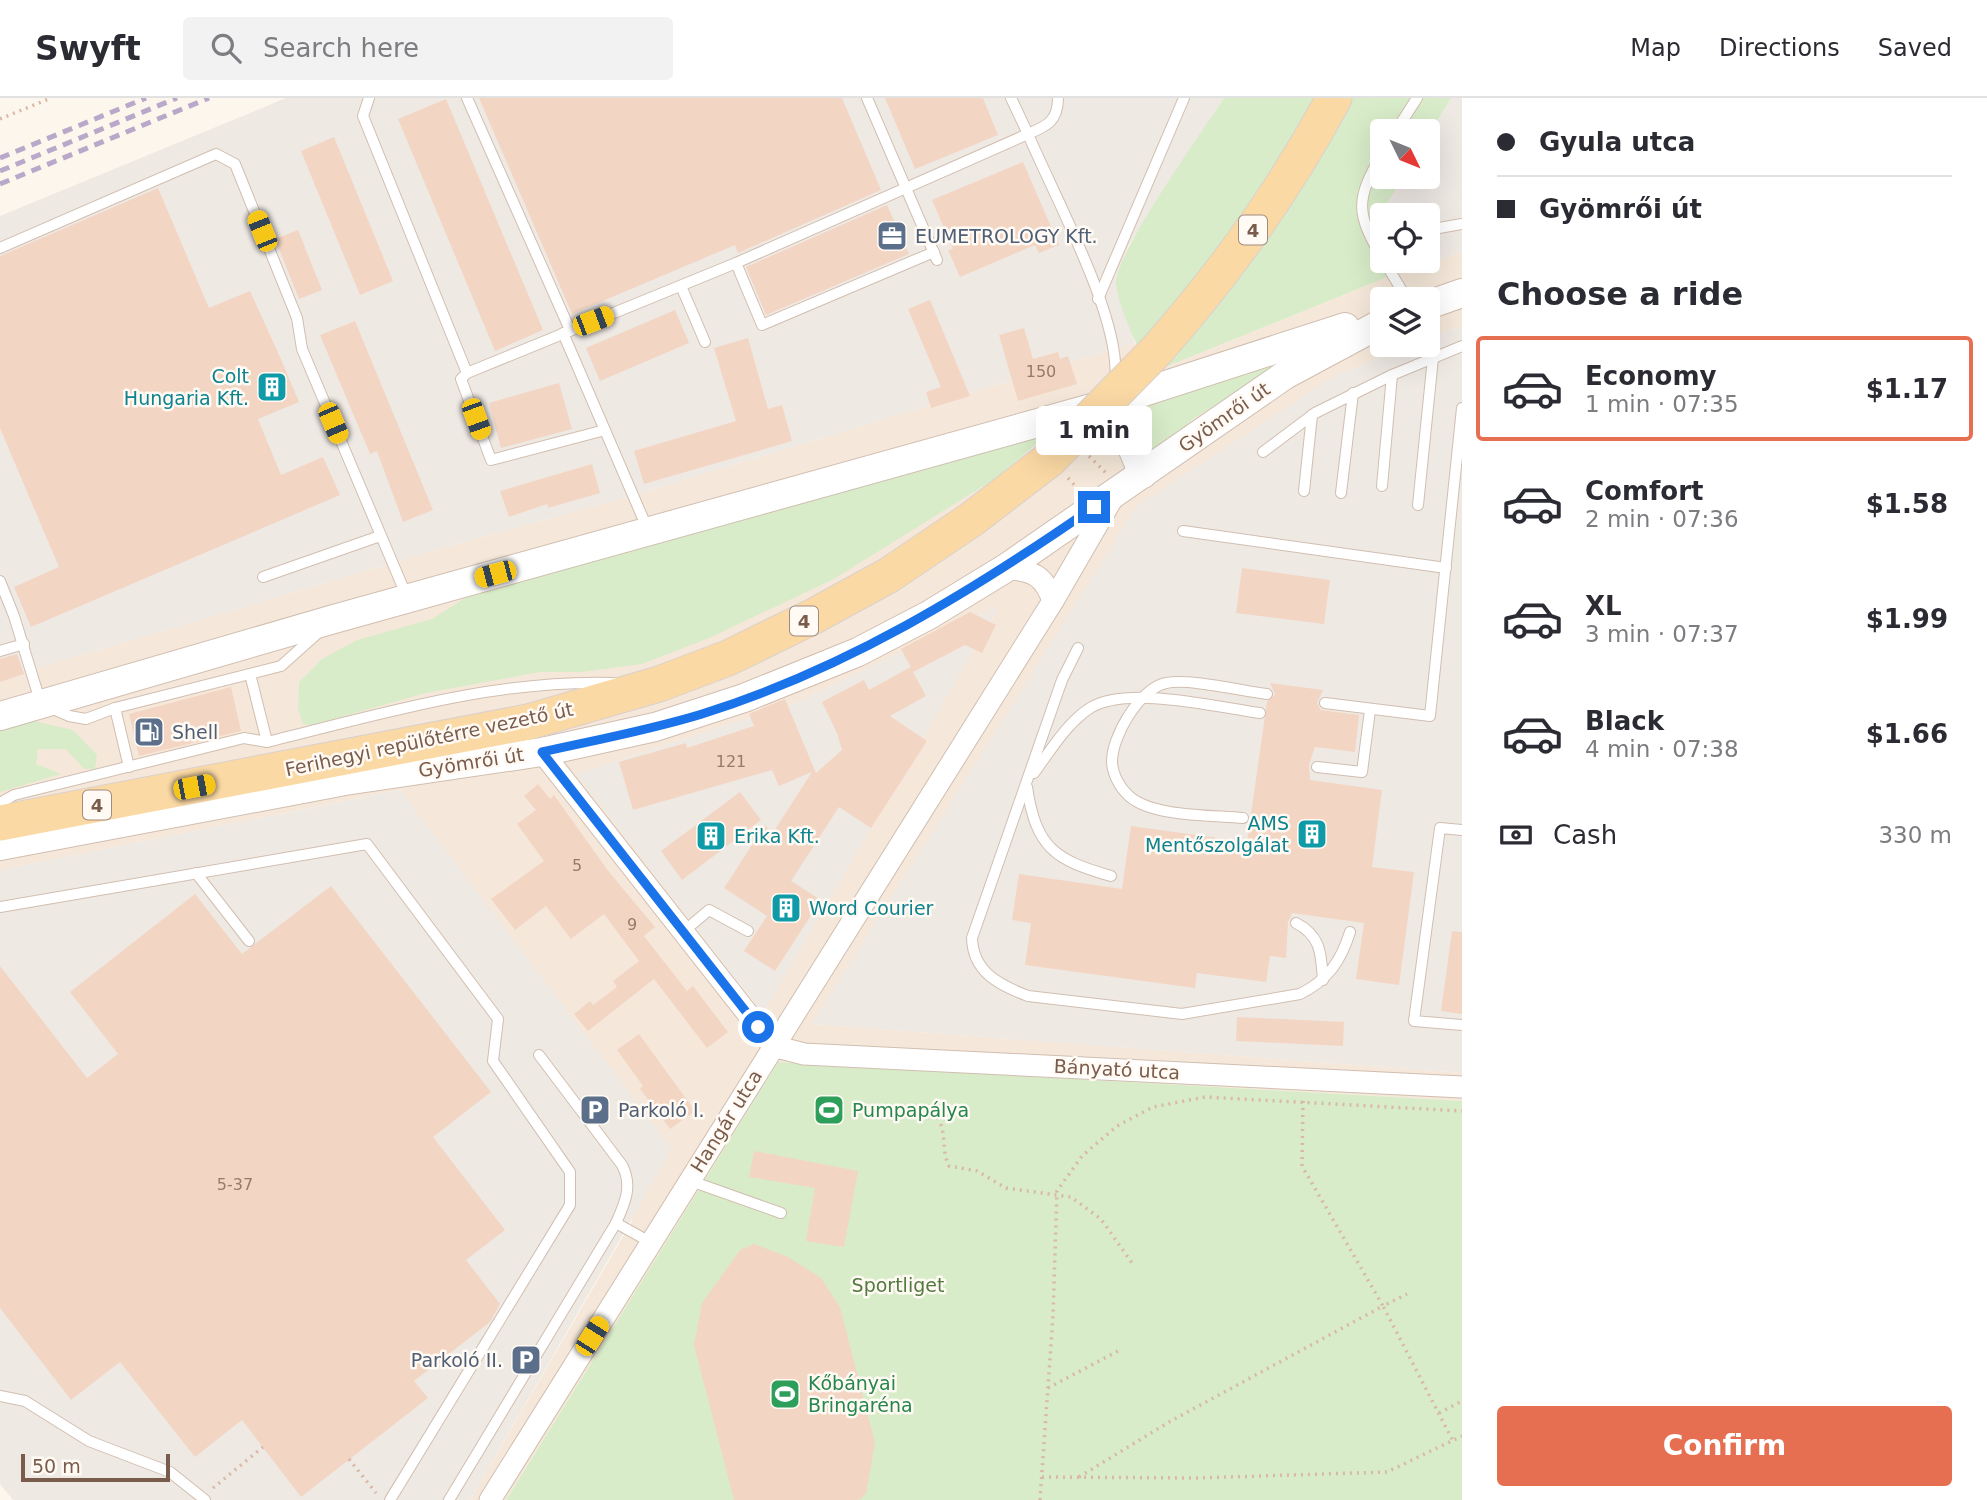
<!DOCTYPE html>
<html lang="en">
<head>
<meta charset="utf-8">
<style>
  :root { --surface:#fff; --page:#f2f2f3; --text:#2b2b33; --muted:#7c7c81; --line:#e1e1e2; --accent:#e76f51 }
  body { margin:0; font-family:"DejaVu Sans",sans-serif; background:var(--page); color:var(--text); height:100vh; display:flex; flex-direction:column; font-size:26px; white-space:nowrap }
  * { box-sizing:border-box; margin:0 }
  p { font-size:23px; color:var(--muted) }
  .icon { flex:none; width:38px; height:38px; fill:none; stroke:currentColor; stroke-width:2; stroke-linecap:round; stroke-linejoin:round }
  .map { position:relative; flex:1; overflow:hidden }
  .details { display:flex; flex-direction:column; background:var(--surface); width:525px }
  .details>* { flex:none }
  .hud { display:grid; align-content:center; height:154px; padding:0 35px; background:var(--surface) }
  .needle { width:46px; rotate:133deg }
  .fabs { position:absolute; left:1370px; top:21px; display:grid; gap:14px }
  .fabs a { display:grid; place-items:center; width:70px; height:70px; border-radius:7px; background:var(--surface); box-shadow:0 7px 28px #0002; font-size:35px }
  .scale { position:absolute; left:21px; bottom:18px; width:149px; box-sizing:border-box; padding-left:7px; border:4px solid #7a5c4d; border-top:0; font-size:19px; line-height:24px; white-space:nowrap; color:#7a5c4d; -webkit-text-stroke:5px #fffaf3; paint-order:stroke }
  .end { position:absolute; width:32px; height:32px; margin:-16px; border:9px solid #1a73e8; background:#fff; box-shadow:0 0 0 4px #fff }
  .from { border-radius:50% }
  .bubble { position:absolute; height:49px; border-radius:7px; background:var(--surface); box-shadow:0 7px 28px #0002; font-size:23px; font-weight:700; line-height:49px; text-align:center }
  .car { position:absolute; width:21px; height:42px; margin:-21px -10px; border-radius:9px; box-shadow:0 0 5px 2px #0007; background:linear-gradient(#f5c518 24%,#345 0 40%,#f5c518 0 76%,#345 0 86%,#f5c518 0) }
  .hud b { display:flex; align-items:center; gap:24px; height:66px; font-size:26px }
  .hud b+b { border-top:2px solid var(--line) }
  .hud i { width:18px; height:18px; background:var(--text) }
  ul { padding:0; list-style:none }
  li { display:flex; align-items:center; gap:21px; height:105px; margin:0 14px 10px; padding:0 21px; border:4px solid transparent; border-radius:7px }
  li div { flex:1 }
  li b { display:block; font-size:26px }
  li em { font-style:normal; font-weight:700 }
  li.selected { border-color:var(--accent) }
  li>.icon { width:63px; height:63px; stroke-width:1.5 }
  h2 { padding:0 35px; font-size:32px; line-height:84px }
  .pay { display:flex; align-items:center; gap:18px; height:77px; padding:0 35px; font-size:26px }
  .pay p { margin-inline-start:auto }
  .button { display:flex; gap:14px; margin-top:auto; padding:14px 35px }
  .button a { flex:1; height:80px; border-radius:7px; background:var(--accent); color:#fff; font-size:28px; font-weight:700; line-height:80px; text-align:center }
  header { display:flex; align-items:center; gap:42px; box-sizing:border-box; height:98px; padding:0 35px; background:var(--surface); border-bottom:2px solid var(--line) }
  header strong { font-size:33px }
  nav { display:flex; gap:38px; margin-inline-start:auto; font-size:24px }
  .search { width:490px; height:63px; background:var(--page); display:flex; align-items:center; gap:18px; box-sizing:border-box; padding:0 24px; border-radius:7px; color:var(--muted); font-size:26px }
  main { display:flex; flex:1; min-height:0 }
  .map>svg:first-child { display:block }
  .residential { fill:#f5e8da; fill-rule:evenodd }
  .industrial { fill:#efe9e4 }
  .green { fill:#d8ecc9 }
  .building { fill:#f3d5c3 }
  .lines { fill:none; stroke-linecap:round; stroke-linejoin:round }
  .service-casing { stroke:#d1beb0; stroke-width:12 }
  .minor-casing { stroke:#d1beb0; stroke-width:23 }
  .tertiary-casing { stroke:#d1beb0; stroke-width:30 }
  .primary-casing { stroke:#dad1cd; stroke-width:37 }
  .path { stroke:#d9b8a5; stroke-width:3.5; stroke-dasharray:2 5; stroke-linecap:butt }
  .service { stroke:#fff; stroke-width:10 }
  .minor { stroke:#fff; stroke-width:21 }
  .tertiary { stroke:#fff; stroke-width:28 }
  .primary { stroke:#fbd9a5; stroke-width:35 }
  .rail { stroke:#b9a8c9; stroke-width:5; stroke-dasharray:10 7; stroke-linecap:butt }
  .primary-bridge-casing { stroke:#dad1cd; stroke-width:37; stroke-linecap:butt }
  .primary-bridge { stroke:#fbd9a5; stroke-width:35 }
  .route { stroke:#1a73e8; stroke-width:9 }
  .labels { text-anchor:middle; dominant-baseline:central; stroke-width:5; stroke-linejoin:round; paint-order:stroke }
  .number-label { font-size:16px; fill:#987a6a }
  .shield { fill:#fffaf3; stroke:#a28b7f; stroke-width:2 }
  .shield-label { font-size:18px; font-weight:bold; fill:#7a5c4d }
  .service-label { font-size:19px; fill:#4e5e75; stroke:#fffaf3; text-anchor:start }
  .culture-label { font-size:19px; fill:#0d838f; stroke:#fffaf3; text-anchor:end }
  .street-label { font-size:19px; fill:#7a5c4d; stroke:#fffaf3 }
  .leisure-label { font-size:19px; fill:#27864d; stroke:#fffaf3; text-anchor:start }
  .park-label { font-size:19px; fill:#537a41; stroke:#fffaf3 }
</style>
</head>
<body>
<header>
<strong>Swyft</strong>
<div class="search"><svg class="icon" aria-label="search" viewBox="0 0 24 24"><circle cx="10" cy="10" r="6"/><path d="M15 15l6 6"/></svg>Search here</div>
<nav><a>Map</a><a>Directions</a><a>Saved</a></nav>
</header>
<main>
<div class="map">
<svg width="1462" height="1402" viewBox="0 0 1462 1402">
  <rect width="100%" height="100%" fill="#fdf6ec"/>
  <path class="residential" d="M1462,154V228L1428,240V201H1382V247H1411L1334,278L813,926L1462,975V1003L778,964L506,1402H470L632,1123L510,840L400,692L0,772V581L457,446L634,397L1135,245L1151,275L1407,171ZM999,508L763,915H762L577,676L798,604Z"/>
  <g class="industrial">
    <polygon points="286,0 1224,0 1129,147 1116,184 1135,245 634,397 457,446 0,581 0,118"/>
    <polygon points="1451,0 1462,0 1462,154 1407,171 1403,163 1428,163 1428,117 1382,119 1381,116 1403,79 1428,79 1428,38"/>
    <polygon points="1462,228 1462,975 812,926 1137,408 1334,278 1411,247 1428,247 1428,240"/>
    <polygon points="1000,507 763,916 576,676 798,604"/>
    <polygon points="400,692 672,1051 470,1402 13,1402 0,1386 0,772"/>
  </g>
  <g class="green">
    <path d="M1224,0H1451L1428,38V33H1382V79H1403L1381,116L1382,163H1403L1407,171L1151,275C1140,255 1117,207 1116,185C1115,156 1204,31 1224,0Z"/>
    <polygon points="1266,268 1274,271 1193,321 1160,350 1153,352 1136,310"/>
    <polygon points="1045,333 1036,346 996,380 834,481 709,540 642,566 581,574 540,574 426,595 312,627 303,626 298,611 299,584 322,561 357,542 432,521 465,500"/>
    <polygon points="34,623 73,632 97,657 95,671 84,671 66,651 38,651 36,666 61,676 0,694 0,631"/>
    <polygon points="778,964 1462,1003 1462,1402 506,1402"/>
  </g>
  <g class="building">
    <polygon points="479,0 842,0 881,92 738,155 735,147 572,216"/>
    <polygon points="885,0 983,0 998,37 915,71"/>
    <polygon points="446,1 543,232 495,253 398,21"/>
    <polygon points="334,39 393,183 360,197 301,53"/>
    <polygon points="1023,64 1059,147 1039,155 1035,147 960,179 948,152 953,151 932,102"/>
    <polygon points="158,90 209,210 250,193 280,259 299,304 258,321 281,377 323,359 340,397 31,529 14,489 59,469 0,330 0,158"/>
    <polygon points="887,107 909,156 766,217 746,169"/>
    <polygon points="298,132 322,192 299,201 275,141"/>
    <polygon points="930,202 970,298 931,310 926,294 941,289 908,211"/>
    <polygon points="675,212 689,245 600,283 586,250"/>
    <polygon points="355,223 433,412 403,424 377,353 370,356 320,237"/>
    <polygon points="1024,230 1033,261 1058,254 1060,261 1068,258 1077,286 1018,303 999,237"/>
    <polygon points="748,240 768,311 782,307 792,343 644,386 634,353 736,323 714,250"/>
    <polygon points="559,285 572,331 501,350 489,305"/>
    <polygon points="592,366 600,395 548,410 547,406 509,419 500,393"/>
    <polygon points="1242,470 1330,482 1324,526 1236,515"/>
    <polygon points="970,514 996,527 982,555 965,547 913,574 926,598 890,618 927,643 871,730 839,709 791,783 821,802 775,873 744,853 767,818 724,790 765,727 772,736 812,674 779,688 772,672 633,712 619,664 686,645 687,650 754,628 749,616 785,601 816,675 842,652 837,635 822,604 864,582 869,592 911,569 901,551"/>
    <polygon points="17,556 24,576 0,584 0,561"/>
    <polygon points="1270,585 1323,592 1317,605 1321,612 1359,617 1355,654 1315,649 1309,667 1310,682 1382,692 1372,769 1414,774 1399,887 1356,881 1364,825 1292,815 1288,824 1286,860 1270,858 1266,884 1197,875 1195,890 1025,867 1031,825 1012,822 1019,776 1122,791 1131,728 1247,744 1267,604 1275,596"/>
    <polygon points="231,589 241,633 139,658 129,616"/>
    <polygon points="538,686 550,701 554,697 609,774 655,829 644,838 687,893 693,888 728,934 707,950 654,881 588,933 574,916 590,903 593,907 617,889 613,883 639,863 604,816 571,841 546,808 515,832 491,801 544,763 517,726 536,712 524,698"/>
    <polygon points="740,694 761,722 682,782 661,753"/>
    <polygon points="331,788 491,994 433,1039 505,1132 466,1162 500,1206 490,1224 414,1283 428,1300 301,1399 242,1322 195,1359 120,1264 71,1302 0,1210 0,868 87,980 118,956 70,894 195,796 242,856"/>
    <polygon points="1452,833 1462,834 1462,916 1441,913"/>
    <polygon points="1237,919 1344,924 1343,948 1236,943"/>
    <polygon points="639,936 695,1013 670,1031 640,991 643,988 617,952"/>
    <polygon points="754,1053 858,1073 844,1149 806,1143 815,1090 749,1079"/>
    <polygon points="754,1146 788,1159 821,1180 840,1209 875,1345 866,1395 860,1402 734,1402 694,1247 702,1205 740,1152"/>
  </g>
  <g class="lines">
    <g class="service-casing">
      <g id="service">
        <path d="M369,0L363,18L467,275L736,165L1028,36C1053,96 1122,221 1115,282"/>
        <polyline points="467,0 570,232"/>
        <polyline points="867,0 937,162"/>
        <path d="M1011,0L1028,36C1047,28 1058,23 1058,0"/>
        <polyline points="1396,33 1417,0"/>
        <path d="M1382,56C1355,102 1356,115 1382,160"/>
        <polyline points="1428,132 1462,126"/>
        <polyline points="0,150 216,56 235,66 297,220 302,251 407,499"/>
        <polyline points="1384,163 1407,201"/>
        <polyline points="736,165 762,227 934,154"/>
        <polyline points="681,188 705,244"/>
        <polyline points="1098,201 1184,0"/>
        <polyline points="563,235 648,432"/>
        <polyline points="467,275 461,281 491,362 605,332"/>
        <polyline points="1263,354 1315,315 1392,277 1462,248"/>
        <polyline points="1382,388 1392,277"/>
        <polyline points="1304,393 1312,317"/>
        <polyline points="1341,395 1353,295"/>
        <polyline points="1418,407 1433,260"/>
        <polyline points="1183,433 1446,470"/>
        <polyline points="263,479 380,438"/>
        <polyline points="0,483 14,518 41,606 69,618 86,621 115,610 281,568 319,534"/>
        <path d="M1078,550L1062,582L972,840C973,874 999,887 1028,898L1182,916L1300,896C1328,882 1341,863 1350,834"/>
        <polyline points="0,553 24,546"/>
        <polyline points="250,576 267,644"/>
        <polyline points="1325,605 1430,618 1462,310"/>
        <polyline points="115,610 129,669"/>
        <polyline points="1317,669 1362,674 1370,612"/>
        <path d="M1034,675C1051,652 1066,626 1090,610C1127,587 1216,609 1260,615"/>
        <path d="M1027,689C1036,750 1055,762 1111,778"/>
        <path d="M0,705L14,697L244,640L267,644C381,616 496,581 614,585"/>
        <path d="M1243,720C1212,717 1152,719 1129,698C1120,690 1113,677 1112,665C1111,639 1140,590 1166,585C1189,580 1241,593 1267,596"/>
        <polyline points="1462,732 1440,730 1414,923 1462,927"/>
        <polyline points="196,775 249,843"/>
        <polyline points="0,809 367,746 498,921 493,963 570,1074 570,1107 390,1402"/>
        <path d="M1296,825C1321,838 1321,855 1323,882"/>
        <polyline points="683,834 709,812 748,833"/>
        <polyline points="688,1082 781,1115"/>
        <polyline points="616,1125 650,1144"/>
        <polyline points="0,1298 25,1303 89,1343 170,1374 205,1402"/>
        <path d="M449,1402L616,1125C625,1105 633,1088 622,1067L539,957"/>
      </g>
    </g>
    <g class="minor-casing">
      <g id="minor">
        <path d="M1006,470C1033,473 1044,477 1053,503"/>
        <polyline points="542,654 773,948"/>
        <polyline points="773,948 804,956 1462,989"/>
        <polyline points="490,1402 1053,503 1115,396"/>
      </g>
    </g>
    <g class="tertiary-casing">
      <g id="tertiary">
        <polyline points="1428,207 1462,195"/>
        <polyline points="1113,304 1143,376"/>
        <polyline points="0,618 334,521 1113,304 1345,229"/>
        <polyline points="0,748 345,683 542,654 655,629 744,600 858,554 929,517 1006,470 1285,277 1382,225"/>
      </g>
    </g>
    <g class="primary-casing">
      <g id="primary">
        <path d="M1156,253C1225,175 1285,92 1334,0"/>
        <polyline points="0,725 528,624 659,586 728,560 814,518 889,477 972,421 1050,361"/>
      </g>
    </g>
    <g class="path">
      <polyline points="0,21 51,0"/>
      <polyline points="1089,358 1106,375"/>
      <polyline points="1068,380 1080,393"/>
      <polyline points="1303,1003 1302,1068 1383,1208 1407,1196"/>
      <path d="M870,1013L895,1010L933,1015C949,1030 940,1050 949,1068L977,1073L1006,1090L1071,1099L1101,1121L1132,1165"/>
      <polyline points="1048,1290 1118,1253"/>
      <polyline points="1439,1315 1462,1303"/>
      <polyline points="349,1361 376,1395"/>
      <polyline points="1042,1379 1196,1380 1387,1374 1462,1338"/>
      <polyline points="1079,1379 1169,1324 1383,1208 1453,1343"/>
      <polyline points="213,1390 263,1349"/>
      <polyline points="1040,1402 1053,1218 1057,1093 1082,1058 1117,1028 1153,1009 1205,999 1462,1013"/>
    </g>
    <use href="#service" class="service"/>
    <use href="#minor" class="minor"/>
    <use href="#tertiary" class="tertiary"/>
    <use href="#primary" class="primary"/>
    <g class="rail">
      <polyline points="0,60 146,0"/>
      <polyline points="0,73 177,0"/>
      <polyline points="0,86 209,0"/>
    </g>
    <g class="primary-bridge-casing">
      <polyline id="primary-bridge" points="1050,361 1156,253"/>
    </g>
    <use href="#primary-bridge" class="primary-bridge"/>
  </g>
  <g class="lines">
    <path class="route" d="M758,929L542,654C596,642 650,632 702,616C846,571 971,494 1094,409"/>
  </g>
  <defs>
    <g id="office-square" transform="scale(1.575)"><rect x="-9" y="-9" width="18" height="18" rx="4" fill="#5c6f8a" stroke="#fffaf3"/><path d="M-6-3h4V-5.5h4V-3h4V5H-6ZM-1-4.5V-3h2v-1.5ZM-6 0V1H6V0Z" fill="#fff"/></g>
    <g id="building-square" transform="scale(1.575)"><rect x="-9" y="-9" width="18" height="18" rx="4" fill="#0f9aa8" stroke="#fffaf3"/><path d="M-4-6H4V6H1V3H-1V6H-4ZM-2.5-4.3h1.7v1.8h-1.7ZM.8-4.3h1.7v1.8H.8ZM-2.5-1h1.7V.8h-1.7ZM.8-1h1.7V.8H.8Z" fill="#fff"/></g>
    <g id="fuel-square" transform="scale(1.575)"><rect x="-9" y="-9" width="18" height="18" rx="4" fill="#5c6f8a" stroke="#fffaf3"/><path d="M-5.5-6h7V0h2V4h1.3V-2.5L3-4.5l.8-.8L6-3V5H2.5V1h-1V6h-7ZM-4.2-4.7v3.2H.2V-4.7Z" fill="#fff"/></g>
    <g id="parking-square" transform="scale(1.575)"><rect x="-9" y="-9" width="18" height="18" rx="4" fill="#5c6f8a" stroke="#fffaf3"/><path d="M-3.5-5.5H1a3.5 3.5 0 0 1 0 7H-1V5.5H-3.5ZM-1-3.4V-.6H.8a1.4 1.4 0 0 0 0-2.8Z" fill="#fff"/></g>
    <g id="stadium-square" transform="scale(1.575)"><rect x="-9" y="-9" width="18" height="18" rx="4" fill="#2e9e5b" stroke="#fffaf3"/><path d="M0-5a6.5 5 0 1 0 0 10a6.5 5 0 1 0 0-10ZM-3.5-1.8h7v3.6h-7Z" fill="#fff"/></g>
  </defs>
  <g fill-rule="evenodd">
    <use href="#office-square" x="892" y="138"/>
    <use href="#building-square" x="272" y="289"/>
    <use href="#fuel-square" x="149" y="634"/>
    <use href="#building-square" x="1312" y="736"/>
    <use href="#building-square" x="711" y="738"/>
    <use href="#building-square" x="786" y="810"/>
    <use href="#parking-square" x="595" y="1012"/>
    <use href="#stadium-square" x="829" y="1012"/>
    <use href="#parking-square" x="526" y="1262"/>
    <use href="#stadium-square" x="785" y="1296"/>
  </g>
  <g class="labels">
    <g class="number-label">
      <text x="1041" y="273">150</text>
      <text x="731" y="663">121</text>
      <text x="577" y="767">5</text>
      <text x="632" y="826">9</text>
      <text x="235" y="1086">5-37</text>
    </g>
    <g class="shield">
      <rect x="1239" y="117.5" width="28" height="29" rx="5"/>
      <rect x="790" y="508.5" width="28" height="29" rx="5"/>
      <rect x="83" y="692.5" width="28" height="29" rx="5"/>
    </g>
    <g class="shield-label">
      <text x="1253" y="132">4</text>
      <text x="804" y="523">4</text>
      <text x="97" y="707">4</text>
    </g>
    <g class="service-label">
      <text x="915" y="138">EUMETROLOGY Kft.</text>
      <text x="172" y="634">Shell</text>
      <text x="618" y="1012">Parkoló I.</text>
      <text x="503" y="1262" text-anchor="end">Parkoló II.</text>
    </g>
    <g class="culture-label">
      <text x="249" y="278">Colt<tspan x="249" dy="22">Hungaria Kft.</tspan></text>
      <text x="1289" y="725">AMS<tspan x="1289" dy="22">Mentőszolgálat</tspan></text>
      <text x="734" y="738" text-anchor="start">Erika Kft.</text>
      <text x="809" y="810" text-anchor="start">Word Courier</text>
    </g>
    <g class="street-label">
      <text transform="translate(1224 319) rotate(-35)">Gyömrői út</text>
      <text transform="translate(429 641) rotate(-12)">Ferihegyi repülőtérre vezető út</text>
      <text transform="translate(471 664) rotate(-9)">Gyömrői út</text>
      <text transform="translate(1117 971) rotate(3)">Bányató utca</text>
      <text transform="translate(726 1023) rotate(-58)">Hangár utca</text>
    </g>
    <g class="leisure-label">
      <text x="852" y="1012">Pumpapálya</text>
      <text x="808" y="1285">Kőbányai<tspan x="808" dy="22">Bringaréna</tspan></text>
    </g>
    <g class="park-label">
      <text x="898" y="1187">Sportliget</text>
    </g>
  </g>
</svg>
<div class="fabs">
<a><svg class="needle" viewBox="-14 -14 28 28"><path d="M0-13l5 13h-10z" fill="#e53935"/><path d="M0 13l5-13h-10z" fill="#7c7c81"/></svg></a>
<a><svg class="icon" aria-label="locate" viewBox="0 0 24 24"><circle cx="12" cy="12" r="6"/><path d="M12 2v4M12 18v4M2 12h4M18 12h4"/></svg></a>
<a><svg class="icon" aria-label="layers" viewBox="0 0 24 24"><path d="M12 4l9 5-9 5-9-5zM3 14l9 5 9-5"/></svg></a>
</div>
<div class="scale">50 m</div>
<i class="end from" style="left:758px;top:929px"></i>
<i class="end" style="left:1094px;top:409px"></i>
<div class="bubble" style="left:1036px;top:308px;width:116px">1 min</div>
<i class="car" style="left:262px;top:133px;rotate:338deg"></i>
<i class="car" style="left:593px;top:223px;rotate:69deg"></i>
<i class="car" style="left:476px;top:321px;rotate:160deg"></i>
<i class="car" style="left:333px;top:325px;rotate:157deg"></i>
<i class="car" style="left:495px;top:476px;rotate:255deg"></i>
<i class="car" style="left:194px;top:689px;rotate:79deg"></i>
<i class="car" style="left:592px;top:1238px;rotate:32deg"></i>
</div>
<section class="details">
<div class="hud">
<b><i class="from"></i>Gyula utca</b>
<b><i></i>Gyömrői út</b>
</div>
<h2>Choose a ride</h2>
<ul>
<li class="selected"><svg class="icon" aria-label="car" viewBox="0 0 24 24"><path d="M5 17H2v-5l4-1 3-4h7l3 4 3 1v5h-3M9 17h6M6 11h13"/><circle cx="7" cy="17" r="2"/><circle cx="17" cy="17" r="2"/></svg><div><b>Economy</b><p>1 min · 07:35</p></div><em>$1.17</em></li>
<li><svg class="icon" aria-label="car" viewBox="0 0 24 24"><path d="M5 17H2v-5l4-1 3-4h7l3 4 3 1v5h-3M9 17h6M6 11h13"/><circle cx="7" cy="17" r="2"/><circle cx="17" cy="17" r="2"/></svg><div><b>Comfort</b><p>2 min · 07:36</p></div><em>$1.58</em></li>
<li><svg class="icon" aria-label="car" viewBox="0 0 24 24"><path d="M5 17H2v-5l4-1 3-4h7l3 4 3 1v5h-3M9 17h6M6 11h13"/><circle cx="7" cy="17" r="2"/><circle cx="17" cy="17" r="2"/></svg><div><b>XL</b><p>3 min · 07:37</p></div><em>$1.99</em></li>
<li><svg class="icon" aria-label="car" viewBox="0 0 24 24"><path d="M5 17H2v-5l4-1 3-4h7l3 4 3 1v5h-3M9 17h6M6 11h13"/><circle cx="7" cy="17" r="2"/><circle cx="17" cy="17" r="2"/></svg><div><b>Black</b><p>4 min · 07:38</p></div><em>$1.66</em></li>
</ul>
<div class="pay"><svg class="icon" aria-label="cash" viewBox="0 0 24 24"><path d="M3 7h18v10H3z"/><circle cx="12" cy="12" r="2"/></svg>Cash<p>330 m</p></div>
<div class="button"><a>Confirm</a></div>
</section>
</main>
</body>
</html>
